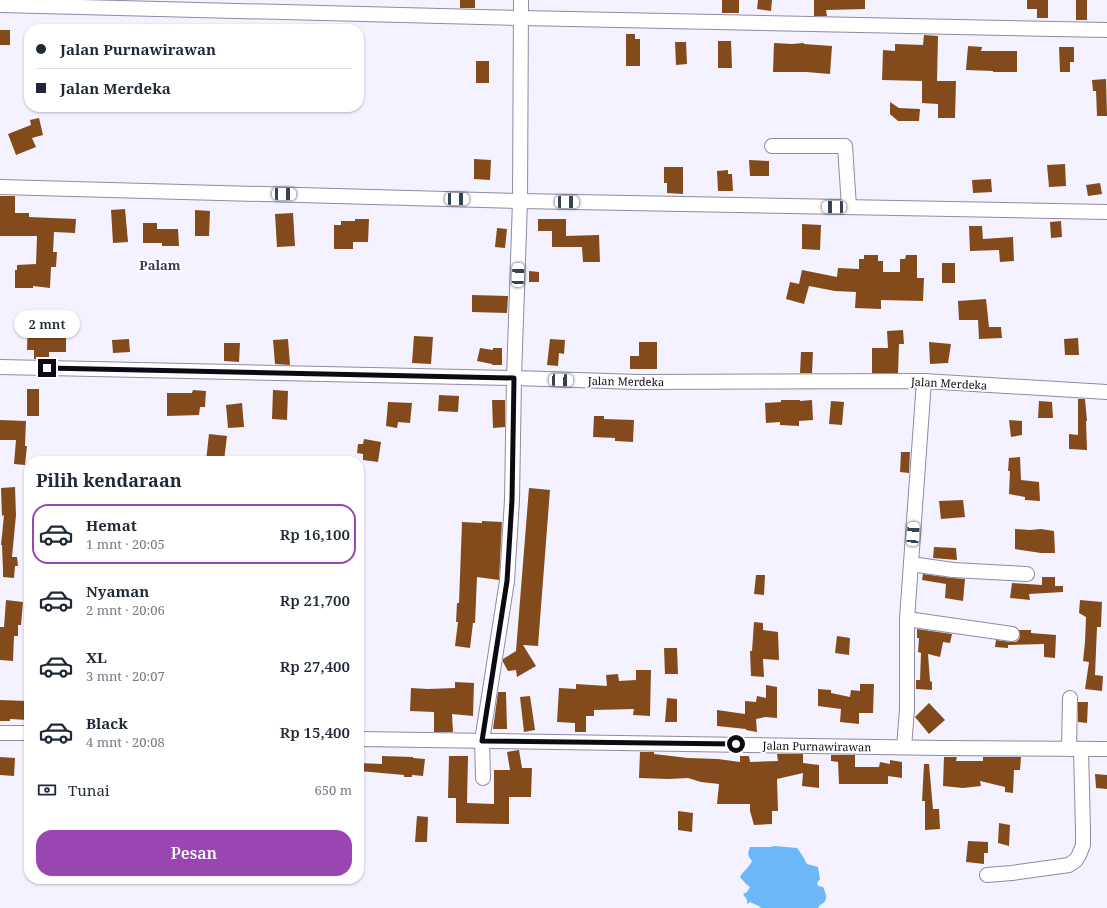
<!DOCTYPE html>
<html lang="id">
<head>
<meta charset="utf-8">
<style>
  :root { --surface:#fff; --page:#f6f6f7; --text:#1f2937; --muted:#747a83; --line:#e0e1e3; --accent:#9945b2 }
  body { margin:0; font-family:"Noto Serif",serif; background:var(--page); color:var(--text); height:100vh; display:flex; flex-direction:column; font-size:15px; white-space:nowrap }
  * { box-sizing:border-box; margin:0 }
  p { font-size:13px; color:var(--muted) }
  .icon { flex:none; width:22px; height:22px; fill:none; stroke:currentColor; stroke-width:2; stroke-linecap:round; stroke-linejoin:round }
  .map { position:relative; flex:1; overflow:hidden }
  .sheet { position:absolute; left:24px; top:456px; width:340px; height:428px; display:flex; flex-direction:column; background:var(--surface); border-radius:16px; box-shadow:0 1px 3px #0004 }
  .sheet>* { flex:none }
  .banner { position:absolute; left:24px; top:24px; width:340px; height:88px; border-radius:16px; box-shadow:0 1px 3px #0004; display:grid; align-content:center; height:88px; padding:0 12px; background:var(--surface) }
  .end { position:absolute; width:18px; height:18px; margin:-9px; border:5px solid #0c0a14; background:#fff; box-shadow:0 0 0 2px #fff }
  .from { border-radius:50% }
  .bubble { position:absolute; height:28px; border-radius:14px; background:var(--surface); box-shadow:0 1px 3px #0004; font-size:13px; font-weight:600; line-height:28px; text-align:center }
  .car { position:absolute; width:12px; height:24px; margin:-12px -6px; border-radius:5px; box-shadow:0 0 3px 1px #0007; background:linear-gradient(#fff 24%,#345 0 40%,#fff 0 76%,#345 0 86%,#fff 0) }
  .banner b { display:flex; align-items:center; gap:14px; height:38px; font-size:15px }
  .banner b+b { border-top:1px solid var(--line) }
  .banner i { width:10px; height:10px; background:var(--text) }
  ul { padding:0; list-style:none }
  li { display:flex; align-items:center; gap:12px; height:60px; margin:0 8px 6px; padding:0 4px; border:2px solid transparent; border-radius:16px }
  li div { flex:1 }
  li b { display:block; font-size:15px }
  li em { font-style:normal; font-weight:600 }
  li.selected { border-color:var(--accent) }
  li>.icon { width:36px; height:36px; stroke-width:1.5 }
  h2 { padding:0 12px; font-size:18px; line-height:48px }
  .pay { display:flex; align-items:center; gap:10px; height:44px; padding:0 12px; font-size:15px }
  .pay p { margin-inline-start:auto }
  .primary-button { display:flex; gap:8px; margin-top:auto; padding:8px 12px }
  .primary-button a { flex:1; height:46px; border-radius:16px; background:var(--accent); color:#fff; font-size:16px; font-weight:600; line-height:46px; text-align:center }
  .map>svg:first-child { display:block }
  .water { fill:#6cb7f8 }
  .building { fill:#834b1c }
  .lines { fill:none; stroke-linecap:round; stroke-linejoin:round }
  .minor-casing { stroke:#8f8aa6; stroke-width:16 }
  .minor { stroke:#fff; stroke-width:14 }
  .route { stroke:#0c0a14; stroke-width:5 }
  .labels { text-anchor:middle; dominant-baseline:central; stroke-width:4; stroke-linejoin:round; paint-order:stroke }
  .street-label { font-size:11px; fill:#0c0a14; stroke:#fff }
  .quarter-label { font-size:13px; font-weight:bold; fill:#3d3951; stroke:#fff }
</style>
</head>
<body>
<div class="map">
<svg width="1107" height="908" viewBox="0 0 1107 908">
  <rect width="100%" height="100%" fill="#f4f2ff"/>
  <path class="water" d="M775,846L797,848L802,855L807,864L818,867L820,879L817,883L818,886L823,887C826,894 829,901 820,905L818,908H761C759,905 753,904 750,902L747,904V900L743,894L747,892L750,887L746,884L740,877C743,871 749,868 752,861C748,856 747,854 750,847H770Z"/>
  <g class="building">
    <rect x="460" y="0" width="15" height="8"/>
    <rect x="722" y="0" width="17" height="13"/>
    <polygon points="758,0 772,0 771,11 757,9"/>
    <polygon points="814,0 865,0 865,9 826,10 827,16 814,16"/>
    <polygon points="1027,0 1048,0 1048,18 1037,18 1037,9 1027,9"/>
    <rect x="1076" y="0" width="11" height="20"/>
    <rect x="0" y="30" width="10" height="15"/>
    <polygon points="626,34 635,34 635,39 640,39 640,66 626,66"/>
    <polygon points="924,35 938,36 937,81 956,81 955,118 938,118 938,104 922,103 922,81 882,80 883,50 895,51 895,44 923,45"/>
    <polygon points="718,41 731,41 732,68 718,68"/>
    <polygon points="675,42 686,42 687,64 676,65"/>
    <polygon points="774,43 792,44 804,43 804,44 832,46 830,74 806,72 773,72"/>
    <polygon points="968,46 982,47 981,51 1017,51 1017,72 993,72 993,71 966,70"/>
    <polygon points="1059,47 1074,47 1074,62 1070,62 1070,72 1060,72"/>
    <rect x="476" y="61" width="13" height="22"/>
    <polygon points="1106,79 1107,116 1097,116 1096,91 1093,91 1092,80"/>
    <polygon points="890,102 899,108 920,109 919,121 898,121 890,114"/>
    <polygon points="39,118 43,135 32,138 36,147 16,155 8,134 31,125 30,120"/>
    <polygon points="474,159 491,160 490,180 474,179"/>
    <polygon points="749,160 769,161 769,176 750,176"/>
    <polygon points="1065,164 1066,186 1049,187 1047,165"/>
    <polygon points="664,167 683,167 683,194 667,193 667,183 664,183"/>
    <polygon points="728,170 728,174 732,174 733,191 718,191 717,171"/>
    <polygon points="991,179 992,192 973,193 972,180"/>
    <polygon points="1100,183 1102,194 1088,196 1086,185"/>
    <polygon points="0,196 15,196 15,213 29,213 29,217 76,219 75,233 54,232 53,252 57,252 56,267 51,267 50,288 33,286 33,288 15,288 15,270 17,270 17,265 36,264 37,236 0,236"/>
    <polygon points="125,209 128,242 113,243 111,210"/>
    <polygon points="195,210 210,211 209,236 195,236"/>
    <polygon points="293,213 295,246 277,247 275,214"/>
    <polygon points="355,219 369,219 368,242 353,242 353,249 334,249 334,225 341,225 341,221 355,221"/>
    <polygon points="538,219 566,219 566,236 599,235 600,262 583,262 582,247 552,247 552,231 538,231"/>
    <polygon points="1061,221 1062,237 1051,238 1050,222"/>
    <polygon points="143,223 157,223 157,229 178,229 179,246 162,246 162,243 143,243"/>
    <polygon points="802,224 821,225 820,250 802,249"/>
    <polygon points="969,226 982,226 983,239 1013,237 1014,261 1000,262 999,250 970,251"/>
    <polygon points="497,228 507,229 505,248 495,247"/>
    <polygon points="864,255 878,255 878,261 883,261 883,272 900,272 900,259 905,259 906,255 917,255 917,278 924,278 923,301 881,300 881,309 855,308 856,292 835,291 809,286 804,304 786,299 790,282 799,284 802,270 837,277 838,268 859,269 859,259 864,259"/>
    <rect x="942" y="263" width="13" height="20"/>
    <polygon points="529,271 539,272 539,282 529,282"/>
    <polygon points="472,295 508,296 507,313 472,312"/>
    <polygon points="986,299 989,327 1001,327 1002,338 979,339 978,320 959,320 958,301"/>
    <polygon points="28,318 66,318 66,352 49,352 49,360 34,359 34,350 27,350"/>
    <polygon points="903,330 904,344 899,344 898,373 872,373 872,348 888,348 887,331"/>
    <polygon points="414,336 433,337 431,364 412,363"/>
    <polygon points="1078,338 1079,355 1065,355 1064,339"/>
    <polygon points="129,339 130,352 113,353 112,340"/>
    <polygon points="288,339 290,365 275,364 273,340"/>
    <polygon points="550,339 565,340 564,354 559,353 558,366 547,365"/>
    <polygon points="639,342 657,342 657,369 630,369 630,356 639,356"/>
    <polygon points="929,342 951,344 948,363 930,364"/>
    <polygon points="224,343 240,343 239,362 224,361"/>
    <polygon points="480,348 493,350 493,348 502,348 502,365 492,365 492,364 477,361"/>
    <polygon points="801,352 813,352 812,373 800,373"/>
    <rect x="27" y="389" width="12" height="27"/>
    <polygon points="193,390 206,391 205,407 200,407 199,415 167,416 167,393 192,393"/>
    <polygon points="273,390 288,391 287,420 272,419"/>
    <polygon points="439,395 459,396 458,412 438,411"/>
    <polygon points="1078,399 1085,399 1087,421 1086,421 1087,450 1069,449 1069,434 1078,435"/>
    <polygon points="492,400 505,400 505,427 493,428"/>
    <polygon points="781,400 800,400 800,401 812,400 813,420 799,421 799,426 780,425 780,422 766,423 765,403 781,402"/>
    <polygon points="831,401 844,402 842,425 829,424"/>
    <polygon points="1039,401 1052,402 1053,418 1038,418"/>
    <polygon points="388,402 412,403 410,423 398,422 397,428 386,426"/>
    <polygon points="242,403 244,427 228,428 226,405"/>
    <polygon points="594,416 604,416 604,419 634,420 633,442 615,441 615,438 593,437"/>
    <polygon points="0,420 26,421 25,446 27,446 25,465 14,464 16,440 0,440"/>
    <polygon points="1009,420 1022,421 1022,435 1011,437"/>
    <polygon points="209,434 227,436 224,461 206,461"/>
    <polygon points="364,439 381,442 378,462 363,460 363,454 357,453 358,444 363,444"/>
    <polygon points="901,452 910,452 909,473 900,472"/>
    <polygon points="1020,457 1021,480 1039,482 1040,501 1025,500 1025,497 1009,494 1010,471 1008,471 1009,458"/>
    <polygon points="15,487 16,515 12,557 17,557 18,566 15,566 14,578 3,577 3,570 2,545 1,545 4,515 2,516 1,488"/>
    <polygon points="529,488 550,490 538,646 523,645 536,666 517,677 516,670 508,671 503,662 503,659 516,651"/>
    <polygon points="963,500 965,517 941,519 939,501"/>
    <polygon points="482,521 502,522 499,580 477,577 475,623 473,623 470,648 455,646 458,622 456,622 457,603 459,603 462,522 482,523"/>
    <polygon points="1015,529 1030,530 1041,529 1054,531 1055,553 1041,553 1015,549"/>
    <polygon points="934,547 956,548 957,560 933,558"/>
    <polygon points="923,574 952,578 965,579 963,601 945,598 946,584 922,580"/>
    <polygon points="756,575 765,575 764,595 754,594"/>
    <polygon points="1042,577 1055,577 1055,586 1063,586 1063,592 1029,594 1030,600 1010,598 1012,583 1042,585"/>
    <polygon points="6,600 23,602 21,625 18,625 18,636 14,636 13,661 0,660 0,627 4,627"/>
    <polygon points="1080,600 1102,602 1101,627 1097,627 1095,675 1103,676 1102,691 1085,689 1089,662 1083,661 1085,642 1086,617 1079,613"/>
    <polygon points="754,622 763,623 763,630 778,632 779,660 763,659 764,677 751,676 750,651 752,651"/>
    <polygon points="917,629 952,634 950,643 943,642 940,657 928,654 930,681 932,682 932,690 916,689 916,680 920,680 921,653 918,652 919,638 917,638"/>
    <polygon points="1019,630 1031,630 1031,633 1056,635 1055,658 1044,657 1044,644 1008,645 1008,648 995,647 996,640 1011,642 1016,642 1019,639 1020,636"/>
    <polygon points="837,636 850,638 849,655 835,653"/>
    <polygon points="664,648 677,648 678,674 665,674"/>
    <polygon points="636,670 651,670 650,716 633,715 634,709 594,710 594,716 586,716 586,732 575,732 575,723 557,722 559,688 576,689 576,684 607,686 606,675 618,674 619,681 636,680"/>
    <polygon points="455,682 474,683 473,716 452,714 453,732 434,732 434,712 410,711 411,688 428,689 455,688"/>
    <polygon points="860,684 874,684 873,713 859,713 859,724 840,722 841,709 818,706 818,689 831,690 831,693 850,697 851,690 860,691"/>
    <polygon points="766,685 777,687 777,718 765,717 756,719 757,732 746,730 746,729 717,726 717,710 745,714 745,701 756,702 757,696 766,698"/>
    <polygon points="498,692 506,692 507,729 493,729"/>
    <polygon points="530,696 535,730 524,732 520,697"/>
    <polygon points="667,698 677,699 677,722 665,722"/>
    <polygon points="0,700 28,701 28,720 10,719 10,721 0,721"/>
    <polygon points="1078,702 1088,702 1087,723 1078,722"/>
    <polygon points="929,703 945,720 929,734 915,717"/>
    <polygon points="519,750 522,768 532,768 531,797 509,797 509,824 456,823 456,798 448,798 449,756 468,756 467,803 494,804 494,770 510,770 507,752"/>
    <polygon points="640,752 654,752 654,754 688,758 718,759 740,762 740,756 749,756 750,762 778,761 777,754 803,754 803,763 819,765 819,788 802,786 803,773 777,779 778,811 772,811 772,824 754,825 750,811 750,804 717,804 719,784 701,782 688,778 669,779 639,778"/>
    <polygon points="831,755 855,755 855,767 879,767 880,762 890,764 890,760 902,762 902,778 888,776 888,784 839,784 838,762 831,761"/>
    <polygon points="382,756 413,757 413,758 425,759 423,776 412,775 412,777 404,777 404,775 359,771 359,763 382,764"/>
    <polygon points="0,757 15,758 14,776 0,775"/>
    <polygon points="944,757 957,757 956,761 983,761 983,757 1021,757 1020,770 1014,770 1013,793 1005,792 1005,787 980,781 981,786 963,788 943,786"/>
    <polygon points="924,764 929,764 933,809 939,809 940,829 925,830 925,801 922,801"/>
    <polygon points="1095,774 1107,775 1107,789 1096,788"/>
    <polygon points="678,811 693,813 692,832 678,830"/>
    <polygon points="417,816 428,817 427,842 415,842"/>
    <polygon points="999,823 1010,825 1009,846 998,843"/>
    <polygon points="968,841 988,842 988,853 984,853 984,864 966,862"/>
  </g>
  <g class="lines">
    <g class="minor-casing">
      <g id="minor">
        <polyline points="0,5 521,18 1107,30"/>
        <polyline points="772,146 845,146 849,207"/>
        <polyline points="0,187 520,201 1107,212"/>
        <polyline points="0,367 514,378 638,382 924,381 1107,392"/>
        <polyline points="911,564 953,570 1027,574"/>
        <polyline points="907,619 1012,634"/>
        <polyline points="0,733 29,733"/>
        <polyline points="359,739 942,748 1107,749"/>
        <polyline points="904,747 907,710 907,619 924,381"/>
        <polyline points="1069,749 1070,698"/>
        <polyline points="483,778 482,741 507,581 512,500 514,378 520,201 521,0"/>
        <polyline points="987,875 1012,873 1069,865 1076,860 1079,855 1083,845 1083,830 1081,749"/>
      </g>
    </g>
    <use href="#minor" class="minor"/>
  </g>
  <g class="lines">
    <polyline class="route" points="47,368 514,378 512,500 507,581 482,741 736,744"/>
  </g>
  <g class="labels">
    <g class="street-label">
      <text transform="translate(626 381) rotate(1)">Jalan Merdeka</text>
      <text transform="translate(949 383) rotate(3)">Jalan Merdeka</text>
      <text transform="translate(817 746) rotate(1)">Jalan Purnawirawan</text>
    </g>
    <g class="quarter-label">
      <text x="160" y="265">Palam</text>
    </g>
  </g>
</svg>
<i class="end from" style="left:736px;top:744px"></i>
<i class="end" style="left:47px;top:368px"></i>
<div class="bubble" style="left:14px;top:310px;width:66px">2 mnt</div>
<i class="car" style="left:284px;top:194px;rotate:91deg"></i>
<i class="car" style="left:457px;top:199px;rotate:91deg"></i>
<i class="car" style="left:567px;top:202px;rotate:91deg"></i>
<i class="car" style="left:834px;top:207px;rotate:271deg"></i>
<i class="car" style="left:518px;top:275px;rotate:2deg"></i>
<i class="car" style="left:561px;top:380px;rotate:92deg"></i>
<i class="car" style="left:913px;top:534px;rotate:4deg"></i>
<div class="banner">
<b><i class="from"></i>Jalan Purnawirawan</b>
<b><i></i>Jalan Merdeka</b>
</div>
<section class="sheet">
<h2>Pilih kendaraan</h2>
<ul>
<li class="selected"><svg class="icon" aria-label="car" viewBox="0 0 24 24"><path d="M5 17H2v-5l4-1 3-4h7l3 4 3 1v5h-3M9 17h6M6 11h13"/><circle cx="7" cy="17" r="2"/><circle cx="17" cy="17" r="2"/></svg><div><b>Hemat</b><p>1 mnt · 20:05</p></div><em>Rp 16,100</em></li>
<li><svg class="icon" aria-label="car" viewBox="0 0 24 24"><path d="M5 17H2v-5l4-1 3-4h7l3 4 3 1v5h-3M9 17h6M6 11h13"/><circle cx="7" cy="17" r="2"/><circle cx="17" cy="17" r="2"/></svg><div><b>Nyaman</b><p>2 mnt · 20:06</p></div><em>Rp 21,700</em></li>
<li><svg class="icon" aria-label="car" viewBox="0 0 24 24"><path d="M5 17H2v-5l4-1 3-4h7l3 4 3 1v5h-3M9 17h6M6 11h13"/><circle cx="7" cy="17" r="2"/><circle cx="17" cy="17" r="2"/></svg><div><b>XL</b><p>3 mnt · 20:07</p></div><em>Rp 27,400</em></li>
<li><svg class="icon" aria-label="car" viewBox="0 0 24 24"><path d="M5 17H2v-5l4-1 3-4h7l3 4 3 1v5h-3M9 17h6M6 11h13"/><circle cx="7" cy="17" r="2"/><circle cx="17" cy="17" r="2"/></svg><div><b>Black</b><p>4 mnt · 20:08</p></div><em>Rp 15,400</em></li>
</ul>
<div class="pay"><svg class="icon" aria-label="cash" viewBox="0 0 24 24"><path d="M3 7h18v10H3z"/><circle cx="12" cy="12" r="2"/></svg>Tunai<p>650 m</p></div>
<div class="primary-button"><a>Pesan</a></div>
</section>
</div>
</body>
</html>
